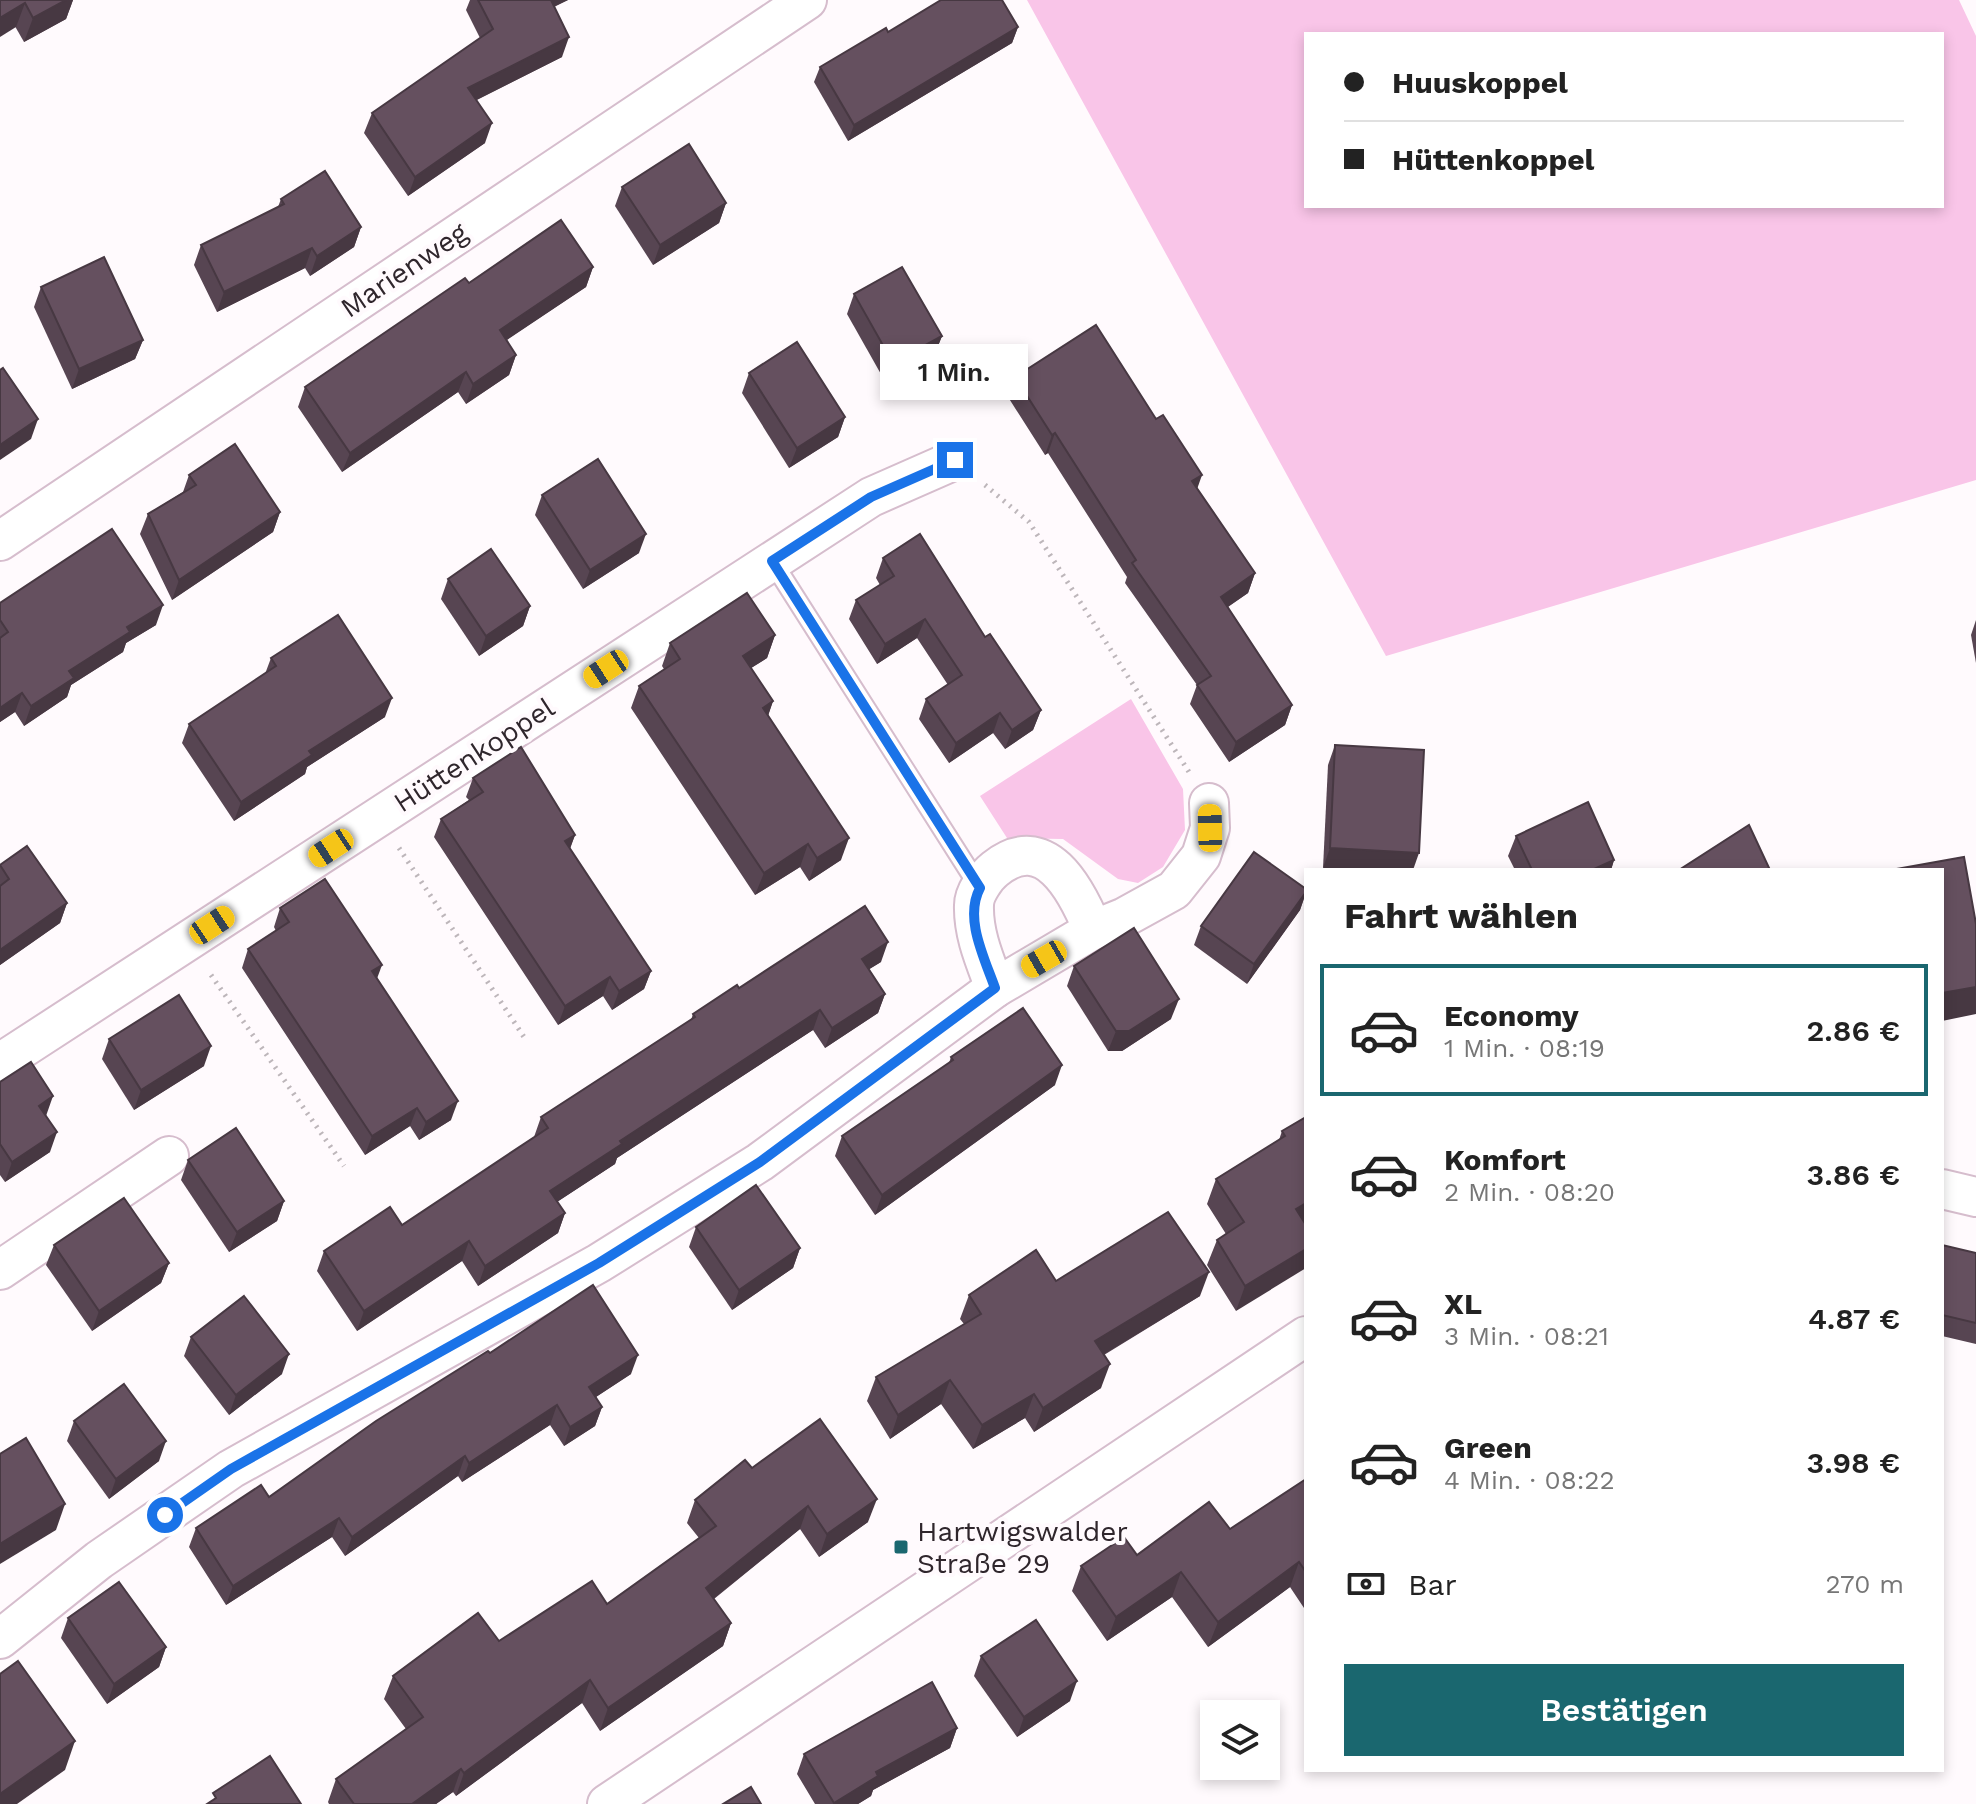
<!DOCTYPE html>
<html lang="de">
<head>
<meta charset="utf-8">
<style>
  :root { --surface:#fff; --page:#f2f2f2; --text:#222; --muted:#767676; --line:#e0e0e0; --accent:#1a676f }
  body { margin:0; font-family:"Work Sans",sans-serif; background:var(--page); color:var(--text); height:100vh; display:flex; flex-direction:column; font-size:30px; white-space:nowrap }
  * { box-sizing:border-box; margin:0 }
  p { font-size:26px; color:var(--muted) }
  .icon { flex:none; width:44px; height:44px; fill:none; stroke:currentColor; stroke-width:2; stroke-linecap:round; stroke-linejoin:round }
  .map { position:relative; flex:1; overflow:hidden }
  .side { position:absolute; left:1304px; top:868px; width:640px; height:904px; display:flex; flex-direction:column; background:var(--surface); border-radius:0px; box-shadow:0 4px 12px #0003 }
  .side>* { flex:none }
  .top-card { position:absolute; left:1304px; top:32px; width:640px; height:176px; border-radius:0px; box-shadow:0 4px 12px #0003; display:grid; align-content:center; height:176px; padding:0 40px; background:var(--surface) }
  .controls { position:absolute; left:1200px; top:1700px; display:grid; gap:16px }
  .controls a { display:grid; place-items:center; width:80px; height:80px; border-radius:0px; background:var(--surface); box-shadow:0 4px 12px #0003; font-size:40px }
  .end { position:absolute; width:36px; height:36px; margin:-18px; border:10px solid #1a73e8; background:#fff; box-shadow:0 0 0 4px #fff }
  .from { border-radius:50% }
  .bubble { position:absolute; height:56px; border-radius:0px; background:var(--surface); box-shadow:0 4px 12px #0003; font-size:26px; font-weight:600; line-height:56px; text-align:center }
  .car { position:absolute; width:24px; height:48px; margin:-24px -12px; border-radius:10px; box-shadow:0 0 6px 2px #0007; background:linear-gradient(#f5c518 24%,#345 0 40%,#f5c518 0 76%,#345 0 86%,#f5c518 0) }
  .top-card b { display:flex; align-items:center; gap:28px; height:76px; font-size:30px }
  .top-card b+b { border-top:2px solid var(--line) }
  .top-card i { width:20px; height:20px; background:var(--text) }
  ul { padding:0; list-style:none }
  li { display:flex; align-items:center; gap:24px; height:132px; margin:0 16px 12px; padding:0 24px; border:4px solid transparent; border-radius:0px }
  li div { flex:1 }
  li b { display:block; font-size:30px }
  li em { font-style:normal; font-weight:600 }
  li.active { border-color:var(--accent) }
  li>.icon { width:72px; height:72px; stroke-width:1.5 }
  h2 { padding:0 40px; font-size:36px; line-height:96px }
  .pay { display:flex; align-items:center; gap:20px; height:88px; padding:0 40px; font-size:30px }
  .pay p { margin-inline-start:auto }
  .primary-button { display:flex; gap:16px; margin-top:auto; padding:16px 40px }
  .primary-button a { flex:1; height:92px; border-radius:0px; background:var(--accent); color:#fff; font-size:32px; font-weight:600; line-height:92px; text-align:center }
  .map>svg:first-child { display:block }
  .green { fill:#f9c5e8; fill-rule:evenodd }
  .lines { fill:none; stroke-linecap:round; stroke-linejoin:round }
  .service-casing { stroke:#d6bdcd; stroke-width:22 }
  .minor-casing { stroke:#d6bdcd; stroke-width:42 }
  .path { stroke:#bdb6ba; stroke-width:5; stroke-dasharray:2 6; stroke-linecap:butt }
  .service { stroke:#fff; stroke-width:18 }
  .minor { stroke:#fff; stroke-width:38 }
  .wall { fill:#574552 }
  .shaded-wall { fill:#473842 }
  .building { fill:#65505f; stroke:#473842; stroke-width:2 }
  .route { stroke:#1a73e8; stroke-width:10 }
  .poi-dot { fill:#1a676f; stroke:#fffafd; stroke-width:3 }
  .labels { text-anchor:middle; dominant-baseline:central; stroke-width:8; stroke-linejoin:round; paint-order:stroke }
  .street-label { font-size:28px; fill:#2f262c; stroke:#fffafd }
  .poi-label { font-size:28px; fill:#2f262c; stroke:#fffafd; text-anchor:start }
</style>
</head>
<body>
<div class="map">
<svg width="1976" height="1804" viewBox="0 0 1976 1804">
  <rect width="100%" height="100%" fill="#fffafd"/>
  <g class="green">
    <path d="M1027,0H1959L1976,36V480L1386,656ZM1306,34H1942V206H1306Z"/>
    <polygon points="1131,699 1183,789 1185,830 1163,867 1138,883 1118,879 1063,839 1007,838 980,796"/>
  </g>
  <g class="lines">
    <g class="service-casing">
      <polyline id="service" points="772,561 980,888"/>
    </g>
    <g class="minor-casing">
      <g id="minor">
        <polyline points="0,541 807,0"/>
        <path d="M995,988C985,961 973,934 974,905C974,893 986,876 995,869C1045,829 1076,889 1093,930"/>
        <polyline points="0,1063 871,497 955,460"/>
        <polyline points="1942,1189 1976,1197"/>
        <polyline points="0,1270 169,1156"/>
        <polyline points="0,1639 99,1560 231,1469 599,1263 760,1162 995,988 1093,930 1125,917 1174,890 1201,856 1210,828 1209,803"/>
        <polyline points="607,1804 1306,1336"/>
      </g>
    </g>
    <g class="path">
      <polyline points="985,485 1029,522 1189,772"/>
      <polyline points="399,848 524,1037"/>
      <polyline points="211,975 344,1166"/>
    </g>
    <use href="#service" class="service"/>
    <use href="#minor" class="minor"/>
  </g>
  <g class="wall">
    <polygon points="0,0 73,0 66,19 24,42"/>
    <polygon points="470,0 568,0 554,7 562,57 476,100 485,143 408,196 364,133 372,113 480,38 466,10"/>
    <polygon points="1018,27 1012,43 848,141 814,82 820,67 888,32"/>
    <polygon points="622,187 726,203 719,223 653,265 615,206"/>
    <polygon points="281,199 361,227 354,247 310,276 305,268 217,312 194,265 201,245 278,207"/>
    <polygon points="593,267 586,287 506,340 516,355 509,375 466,404 458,392 342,472 298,407 305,387 469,283"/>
    <polygon points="41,287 143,340 135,359 72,389 34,307"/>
    <polygon points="854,294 942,336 934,356 886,383 847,314"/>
    <polygon points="749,373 845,417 838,437 789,468 742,393"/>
    <polygon points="1015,377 1197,488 1255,573 1248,593 1228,607 1292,705 1285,725 1229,762 1190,704 1197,685 1125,583 1127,577 1048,453 1045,455 1008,397"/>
    <polygon points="189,475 280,512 273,532 172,600 140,534 148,514 183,492"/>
    <polygon points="542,495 639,553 583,589 535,515"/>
    <polygon points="883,558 985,637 1041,710 1033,730 1005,749 993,733 949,763 919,719 926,699 948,685 917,638 877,664 849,619 856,600 880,585 876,578"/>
    <polygon points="448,579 530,606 523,626 479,656 441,599"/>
    <polygon points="0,603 156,625 126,643 123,652 71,685 67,697 24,726 15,712 0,722"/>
    <polygon points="1976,620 1976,663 1971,635"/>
    <polygon points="775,635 767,658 751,668 773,701 768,716 841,860 809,881 800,867 755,895 631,708 639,686 664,669 662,666 670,643"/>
    <polygon points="271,658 385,717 307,767 305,774 234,821 182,743 189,724 265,674"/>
    <polygon points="1335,745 1424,750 1323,868 1328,765"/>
    <polygon points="473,778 575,835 570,849 651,971 644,989 612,1010 603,996 558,1025 434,837 441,819 469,800 466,797"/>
    <polygon points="1516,836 1614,860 1611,870 1515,870 1508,856"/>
    <polygon points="0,865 67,903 60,923 0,965"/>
    <polygon points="1306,889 1306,893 1300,910 1247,984 1194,945 1201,926"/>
    <polygon points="280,908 377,979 451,1120 419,1140 410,1126 365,1155 242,968 248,949 276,931 274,927"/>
    <polygon points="881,962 869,969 885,994 878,1013 825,1048 813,1030 617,1158 615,1164 557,1202 565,1213 558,1233 478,1286 462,1261 357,1331 317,1271 324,1251 402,1225 534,1137 541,1117 691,1020 693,1014 739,988"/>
    <polygon points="1074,966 1171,1019 1122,1051 1108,1051 1067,986"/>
    <polygon points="109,1039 204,1066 134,1110 102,1059"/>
    <polygon points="951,1057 1055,1085 875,1215 835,1156 842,1136 949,1063"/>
    <polygon points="0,1082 46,1116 50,1152 5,1182 0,1175"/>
    <polygon points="1306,1117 1306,1222 1236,1311 1207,1265 1217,1240 1226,1234 1207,1204 1216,1179 1279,1140 1282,1131"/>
    <polygon points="188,1160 284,1201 277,1221 229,1252 181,1180"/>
    <polygon points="696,1227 800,1248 793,1268 732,1310 689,1247"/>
    <polygon points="54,1245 169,1263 161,1283 92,1331 46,1265"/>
    <polygon points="1942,1245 1976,1253 1976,1344 1942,1336"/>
    <polygon points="1056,1281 1200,1296 1104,1355 1101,1388 1034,1432 1025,1418 973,1449 941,1404 890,1439 867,1401 876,1377 964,1324 960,1319 969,1295"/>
    <polygon points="191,1337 282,1374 229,1415 184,1356"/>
    <polygon points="490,1353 631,1374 596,1397 602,1407 595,1426 564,1446 550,1425 462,1482 458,1476 345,1556 332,1537 226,1605 189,1547 196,1528 269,1497"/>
    <polygon points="74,1421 159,1461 109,1499 67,1441"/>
    <polygon points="752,1468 868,1522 819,1557 800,1529 714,1599 731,1623 723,1646 600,1731 582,1703 456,1796 453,1792 436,1804 329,1804 328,1802 336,1779 406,1729 384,1699 393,1676 607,1604 699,1538 687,1523 695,1500"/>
    <polygon points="1306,1479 1306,1611 1290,1587 1208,1647 1172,1597 1107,1641 1072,1591 1081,1566 1137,1555 1230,1529"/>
    <polygon points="68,1618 166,1647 159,1667 107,1704 61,1638"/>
    <polygon points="981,1656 1070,1701 1017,1737 974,1676"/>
    <polygon points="957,1728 950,1748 873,1790 871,1796 858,1804 815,1804 797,1774 804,1754"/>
  </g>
  <g class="shaded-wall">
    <polygon points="66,0 73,0 66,19 24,42 33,18"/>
    <polygon points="545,0 568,0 540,13"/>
    <polygon points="25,3 16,27 0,37 0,18"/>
    <polygon points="1018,27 1012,43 848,141 854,125"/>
    <polygon points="569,37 562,57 461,108 468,88"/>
    <polygon points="492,123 485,143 408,196 415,177"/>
    <polygon points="726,203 719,223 653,265 660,245"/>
    <polygon points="361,227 354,247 310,276 317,256"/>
    <polygon points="312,248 305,268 217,312 224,292"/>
    <polygon points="593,267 586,287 492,350 500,330"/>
    <polygon points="942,336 934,356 886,383 893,363"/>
    <polygon points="143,340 135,359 72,389 79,369"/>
    <polygon points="516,355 509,375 466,404 473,384"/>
    <polygon points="466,372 458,392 342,472 350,453"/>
    <polygon points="845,417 838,437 789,468 797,448"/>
    <polygon points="38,419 31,439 0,460 0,445"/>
    <polygon points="1055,433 1048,453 1045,455 1052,435"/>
    <polygon points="1202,475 1195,495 1192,481"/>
    <polygon points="280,512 273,532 172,600 179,580"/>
    <polygon points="646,534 639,553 583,589 590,570"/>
    <polygon points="1255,573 1248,593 1214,616 1221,597"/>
    <polygon points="163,605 156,625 126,643 123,652 71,685 67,697 24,726 31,706 69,671 127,627"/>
    <polygon points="530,606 523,626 479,656 486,636"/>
    <polygon points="925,619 917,638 877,664 885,644"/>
    <polygon points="775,635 767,658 735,678 743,656"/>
    <polygon points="22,693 15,712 0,722 0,708"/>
    <polygon points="392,698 385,717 307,767 305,774 234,821 241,802 309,751"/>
    <polygon points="773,701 765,724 763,708"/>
    <polygon points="1292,705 1285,725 1229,762 1236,742"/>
    <polygon points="1041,710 1033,730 1005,749 1012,730"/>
    <polygon points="1000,713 993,733 949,763 956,743"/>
    <polygon points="575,835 568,853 565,841"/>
    <polygon points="849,838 841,860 809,881 817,858"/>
    <polygon points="808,844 800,867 755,895 764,873"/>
    <polygon points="1330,848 1419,853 1413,870 1356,870 1323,868"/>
    <polygon points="1614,860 1611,870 1592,870"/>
    <polygon points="1306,892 1300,910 1247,984 1254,964"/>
    <polygon points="67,903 60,923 0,965 0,950"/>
    <polygon points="888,942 881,962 855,978 862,959"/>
    <polygon points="382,965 375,984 372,971"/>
    <polygon points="651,971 644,989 612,1010 619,991"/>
    <polygon points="610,977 603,996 558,1025 565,1006"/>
    <polygon points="1976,987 1976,1014 1942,1021 1942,993"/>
    <polygon points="885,994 878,1013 825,1048 832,1028"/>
    <polygon points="1179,999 1171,1019 1122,1051 1108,1051 1116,1031"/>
    <polygon points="820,1010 813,1030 617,1158 615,1164 543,1211 550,1191 620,1141"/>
    <polygon points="211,1046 204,1066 134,1110 141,1090"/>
    <polygon points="1062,1065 1055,1085 875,1215 882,1195"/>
    <polygon points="53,1096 46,1116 39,1106"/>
    <polygon points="458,1101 451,1120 419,1140 426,1122"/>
    <polygon points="417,1108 410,1126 365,1155 372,1136"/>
    <polygon points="57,1132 50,1152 5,1182 12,1162"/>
    <polygon points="284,1201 277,1221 229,1252 237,1232"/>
    <polygon points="1306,1203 1306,1222 1287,1234 1296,1209"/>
    <polygon points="565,1213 558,1233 478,1286 485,1266"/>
    <polygon points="469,1241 462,1261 357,1331 364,1311"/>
    <polygon points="800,1248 793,1268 732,1310 739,1290"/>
    <polygon points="1306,1249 1306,1268 1236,1311 1245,1286"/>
    <polygon points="169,1263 161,1283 92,1331 99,1311"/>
    <polygon points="1209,1272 1200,1296 1086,1365 1095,1341"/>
    <polygon points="289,1354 282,1374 229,1415 236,1395"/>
    <polygon points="638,1355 631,1374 582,1406 589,1387"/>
    <polygon points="1110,1364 1101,1388 1034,1432 1043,1408"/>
    <polygon points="950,1380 941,1404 890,1439 898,1415"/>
    <polygon points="1034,1394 1025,1418 973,1449 982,1425"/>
    <polygon points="557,1405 550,1425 462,1482 469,1463"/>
    <polygon points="602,1407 595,1426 564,1446 570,1427"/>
    <polygon points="166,1441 159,1461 109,1499 116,1479"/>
    <polygon points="465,1456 458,1476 345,1556 352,1537"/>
    <polygon points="877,1499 868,1522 819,1557 827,1534"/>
    <polygon points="65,1504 56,1530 0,1564 0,1544"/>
    <polygon points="808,1506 800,1529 698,1611 706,1588"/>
    <polygon points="339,1518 332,1537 226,1605 233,1586"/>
    <polygon points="1299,1562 1290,1587 1208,1647 1218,1622"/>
    <polygon points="1181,1572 1172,1597 1107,1641 1116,1617"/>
    <polygon points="731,1623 723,1646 600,1731 608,1708"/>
    <polygon points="166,1647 159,1667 107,1704 114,1684"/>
    <polygon points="590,1680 582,1703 456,1796 464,1773"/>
    <polygon points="1077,1681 1070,1701 1017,1737 1024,1717"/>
    <polygon points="957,1728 950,1748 873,1790 871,1796 858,1804 834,1804 876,1772"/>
    <polygon points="75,1741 65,1770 17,1804 0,1804 0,1794"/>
    <polygon points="461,1769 453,1792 436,1804 412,1804"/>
  </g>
  <g class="building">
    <polygon points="0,0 66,0 33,18 25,3 0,18"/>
    <polygon points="478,0 551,0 569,37 468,88 492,123 415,177 372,113 493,29"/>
    <polygon points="941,0 1002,0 1018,27 854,125 820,67 886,28 888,32"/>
    <polygon points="689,144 726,203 660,245 622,187"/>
    <polygon points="325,171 361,227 317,256 312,248 224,292 201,245 284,204 281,199"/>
    <polygon points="561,220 593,267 500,330 516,355 473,384 466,372 350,453 305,387 465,278 469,283"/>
    <polygon points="104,257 143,340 79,369 41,287"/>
    <polygon points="902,267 942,336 893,363 854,294"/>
    <polygon points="1096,325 1156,419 1163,415 1202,475 1192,481 1255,573 1221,597 1292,705 1236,742 1197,685 1211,676 1132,563 1136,560 1055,433 1052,435 1015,377"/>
    <polygon points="797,342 845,417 797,448 749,373"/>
    <polygon points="3,368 38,419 0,445 0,370"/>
    <polygon points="235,444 280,512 179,580 148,514 196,485 189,475"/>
    <polygon points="598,459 646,534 590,570 542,495"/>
    <polygon points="112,529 163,605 127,627 130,632 69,671 74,678 31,706 22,693 0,708 0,638 8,632 0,620 0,603"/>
    <polygon points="920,534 985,637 990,634 1041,710 1012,730 1000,713 956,743 926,699 962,675 925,619 885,644 856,600 894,576 883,558"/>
    <polygon points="491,549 530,606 486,636 448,579"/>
    <polygon points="747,593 775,635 743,656 773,701 763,708 849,838 817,858 808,844 764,873 639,686 680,659 670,643"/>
    <polygon points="338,615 392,698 309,751 312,755 241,802 189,724 276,666 271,658"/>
    <polygon points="1335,745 1424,750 1419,853 1330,848"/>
    <polygon points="521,747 575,835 565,841 651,971 619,991 610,977 565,1006 441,819 483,792 473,778"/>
    <polygon points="1588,802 1614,860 1592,870 1532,870 1516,836"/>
    <polygon points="1749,825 1770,870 1679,870"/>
    <polygon points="27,846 67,903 0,950 0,886 9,879 0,865"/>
    <polygon points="1254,852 1306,889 1306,892 1254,964 1201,926"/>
    <polygon points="1964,857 1976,924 1976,987 1942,993 1942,870 1891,870"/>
    <polygon points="325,879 382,965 372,971 458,1101 426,1122 417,1108 372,1136 248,949 289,922 280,908"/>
    <polygon points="865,906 888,942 862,959 885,994 832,1028 820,1010 620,1141 622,1144 550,1191 565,1213 485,1266 469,1241 364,1311 324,1251 390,1207 402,1225 548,1128 541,1117 695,1017 693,1014 737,985 739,988"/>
    <polygon points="1134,928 1179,999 1129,1031 1116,1031 1074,966"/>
    <polygon points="179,995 211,1046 141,1090 109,1039"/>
    <polygon points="1023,1008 1062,1065 882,1195 842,1136 953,1060 951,1057"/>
    <polygon points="31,1062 53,1096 39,1106 57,1132 12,1162 0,1144 0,1082"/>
    <polygon points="1306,1117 1306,1203 1296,1209 1306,1225 1306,1249 1245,1286 1217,1240 1244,1222 1216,1179 1285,1136 1282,1131"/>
    <polygon points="236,1128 284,1201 237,1232 188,1160"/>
    <polygon points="756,1185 800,1248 739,1290 696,1227"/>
    <polygon points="124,1198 169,1263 99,1311 54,1245"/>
    <polygon points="1168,1212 1209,1272 1095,1341 1110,1364 1043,1408 1034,1394 982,1425 950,1380 898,1415 876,1377 981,1314 969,1295 1036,1250 1056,1281"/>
    <polygon points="1942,1245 1976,1253 1976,1323 1942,1315"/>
    <polygon points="593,1285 638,1355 589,1387 602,1407 570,1427 557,1405 469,1463 465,1456 352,1537 339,1518 233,1586 196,1528 261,1485 269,1497 376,1421 488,1351 490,1353"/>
    <polygon points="244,1296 289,1354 236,1395 191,1337"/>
    <polygon points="124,1384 166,1441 116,1479 74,1421"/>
    <polygon points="820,1419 877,1499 827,1534 808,1506 706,1588 731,1623 608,1708 590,1680 464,1773 461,1769 412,1804 354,1804 336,1779 423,1717 393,1676 478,1613 499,1641 592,1581 607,1604 716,1526 695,1500 745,1460 752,1468"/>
    <polygon points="26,1438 65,1504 0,1544 0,1454"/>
    <polygon points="1306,1479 1306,1572 1299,1562 1218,1622 1181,1572 1116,1617 1081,1566 1124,1537 1137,1555 1209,1502 1230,1529"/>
    <polygon points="119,1582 166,1647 114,1684 68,1618"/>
    <polygon points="1036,1620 1077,1681 1024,1717 981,1656"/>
    <polygon points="18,1661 75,1741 0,1794 0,1674"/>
    <polygon points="932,1682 957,1728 876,1772 878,1776 834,1803 804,1754"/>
    <polygon points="270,1756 301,1804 207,1804 216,1798 213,1793"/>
    <polygon points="751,1787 761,1804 723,1804"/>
  </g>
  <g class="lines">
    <path class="route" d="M165,1515L231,1469L599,1263L760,1162L995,988C984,957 964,918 980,888L772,561L871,497L955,460"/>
  </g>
  <rect class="poi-dot" x="893" y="1539" width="16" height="16" rx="4"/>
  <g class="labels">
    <g class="street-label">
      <text transform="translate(404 270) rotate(-34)">Marienweg</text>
      <text transform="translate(474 755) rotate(-33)">Hüttenkoppel</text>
    </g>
    <g class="poi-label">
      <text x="917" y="1531">Hartwigswalder<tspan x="917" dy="32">Straße 29</tspan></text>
    </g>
  </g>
</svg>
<div class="controls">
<a><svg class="icon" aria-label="layers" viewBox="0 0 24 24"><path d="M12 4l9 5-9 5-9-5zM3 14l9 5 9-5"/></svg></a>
</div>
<i class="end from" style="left:165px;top:1515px"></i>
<i class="end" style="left:955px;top:460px"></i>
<div class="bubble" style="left:880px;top:344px;width:148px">1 Min.</div>
<i class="car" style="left:606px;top:669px;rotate:237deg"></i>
<i class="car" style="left:1210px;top:828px;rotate:359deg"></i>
<i class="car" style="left:331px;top:848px;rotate:237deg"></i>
<i class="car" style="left:212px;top:925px;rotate:57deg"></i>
<i class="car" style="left:1044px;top:959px;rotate:240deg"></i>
<div class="top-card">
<b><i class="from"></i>Huuskoppel</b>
<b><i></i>Hüttenkoppel</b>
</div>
<section class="side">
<h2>Fahrt wählen</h2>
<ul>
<li class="active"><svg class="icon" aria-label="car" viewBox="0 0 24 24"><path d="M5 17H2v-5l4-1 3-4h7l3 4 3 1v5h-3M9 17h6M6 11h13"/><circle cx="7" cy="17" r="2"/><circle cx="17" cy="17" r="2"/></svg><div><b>Economy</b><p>1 Min. · 08:19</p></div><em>2.86 €</em></li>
<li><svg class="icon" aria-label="car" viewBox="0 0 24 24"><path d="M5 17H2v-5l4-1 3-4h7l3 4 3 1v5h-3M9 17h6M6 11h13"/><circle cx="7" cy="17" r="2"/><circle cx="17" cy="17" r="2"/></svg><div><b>Komfort</b><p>2 Min. · 08:20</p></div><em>3.86 €</em></li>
<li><svg class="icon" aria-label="car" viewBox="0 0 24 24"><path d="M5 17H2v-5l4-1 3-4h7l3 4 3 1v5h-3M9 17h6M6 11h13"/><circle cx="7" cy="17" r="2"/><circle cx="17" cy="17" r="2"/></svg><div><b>XL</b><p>3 Min. · 08:21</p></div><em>4.87 €</em></li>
<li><svg class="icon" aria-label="car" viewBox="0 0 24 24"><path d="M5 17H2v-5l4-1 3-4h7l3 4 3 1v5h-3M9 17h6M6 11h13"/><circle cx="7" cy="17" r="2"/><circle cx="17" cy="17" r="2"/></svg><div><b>Green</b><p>4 Min. · 08:22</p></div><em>3.98 €</em></li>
</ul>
<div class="pay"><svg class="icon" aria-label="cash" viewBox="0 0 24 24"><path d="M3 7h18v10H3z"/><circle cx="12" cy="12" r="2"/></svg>Bar<p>270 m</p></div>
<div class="primary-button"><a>Bestätigen</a></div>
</section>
</div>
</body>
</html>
